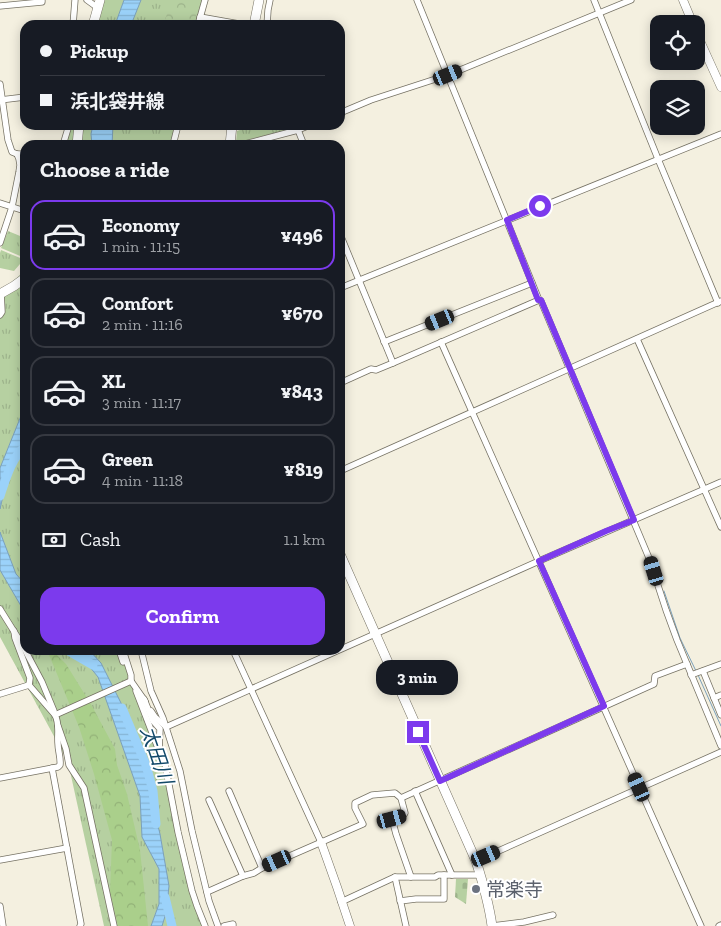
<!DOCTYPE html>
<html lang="en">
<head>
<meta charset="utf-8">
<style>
  :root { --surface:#171b24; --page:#242831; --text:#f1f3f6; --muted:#9ea1a6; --line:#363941; --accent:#7c3aed }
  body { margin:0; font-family:"Zilla Slab","Noto Sans JP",serif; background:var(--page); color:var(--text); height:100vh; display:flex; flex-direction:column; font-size:19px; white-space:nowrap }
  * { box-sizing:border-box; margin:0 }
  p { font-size:16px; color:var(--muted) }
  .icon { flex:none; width:28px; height:28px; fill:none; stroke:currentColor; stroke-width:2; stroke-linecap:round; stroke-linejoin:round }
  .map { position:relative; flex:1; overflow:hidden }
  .drawer { position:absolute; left:20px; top:140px; width:325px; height:515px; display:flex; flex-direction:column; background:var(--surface); border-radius:15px; box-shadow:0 2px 12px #0003 }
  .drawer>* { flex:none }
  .top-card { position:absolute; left:20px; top:20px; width:325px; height:110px; border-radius:15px; box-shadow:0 2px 12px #0003; display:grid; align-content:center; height:110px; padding:0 20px; background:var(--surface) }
  .controls { position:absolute; left:650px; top:15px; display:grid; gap:10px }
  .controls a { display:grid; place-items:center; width:55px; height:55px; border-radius:10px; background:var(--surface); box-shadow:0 2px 12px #0003; font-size:25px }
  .end { position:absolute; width:22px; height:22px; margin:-11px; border:6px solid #7c3aed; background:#fff; box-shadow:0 0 0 2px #fff }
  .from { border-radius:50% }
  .bubble { position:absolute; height:35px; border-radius:15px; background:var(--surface); box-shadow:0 2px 12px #0003; font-size:16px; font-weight:700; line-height:35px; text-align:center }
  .car { position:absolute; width:15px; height:30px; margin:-15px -8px; border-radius:6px; box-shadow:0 0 4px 1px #0007; background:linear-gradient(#222 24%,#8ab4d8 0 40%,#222 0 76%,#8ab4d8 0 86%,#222 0) }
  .top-card b { display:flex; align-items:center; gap:18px; height:48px; font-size:19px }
  .top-card b+b { border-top:1px solid var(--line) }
  .top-card i { width:12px; height:12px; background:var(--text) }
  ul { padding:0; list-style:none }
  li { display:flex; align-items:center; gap:15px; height:70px; margin:0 10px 8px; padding:0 10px; border:2px solid var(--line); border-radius:15px }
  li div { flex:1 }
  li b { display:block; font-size:19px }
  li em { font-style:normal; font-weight:700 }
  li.on { border-color:var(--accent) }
  li>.icon { width:45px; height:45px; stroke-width:1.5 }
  h2 { padding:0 20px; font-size:22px; line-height:60px }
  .pay { display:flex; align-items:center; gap:12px; height:55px; padding:0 20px; font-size:19px }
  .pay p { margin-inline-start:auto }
  .action { display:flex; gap:10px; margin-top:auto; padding:10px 20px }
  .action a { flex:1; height:58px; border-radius:15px; background:var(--accent); color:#fff; font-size:20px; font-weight:700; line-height:58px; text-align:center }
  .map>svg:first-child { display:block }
  .grass { fill:url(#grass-tufts) }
  .forest { fill:url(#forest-crowns) }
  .cemetery { fill:url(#cemetery-stones) }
  .park { fill:url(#park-crowns) }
  .water { fill:url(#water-rules); stroke:#7ba0bb }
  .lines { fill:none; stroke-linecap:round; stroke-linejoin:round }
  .stream { stroke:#7ba0bb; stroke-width:1 }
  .river { stroke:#9bd2fa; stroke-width:9 }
  .minor-casing { stroke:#767264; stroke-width:7 }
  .tertiary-casing { stroke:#767264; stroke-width:9 }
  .secondary-casing { stroke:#767264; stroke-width:10 }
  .primary-casing { stroke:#767264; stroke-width:10 }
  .minor { stroke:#fff; stroke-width:5.5 }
  .tertiary { stroke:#fff; stroke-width:8 }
  .secondary { stroke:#fff; stroke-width:9 }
  .primary { stroke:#fff; stroke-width:9 }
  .route { stroke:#7c3aed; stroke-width:6 }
  .worship-dot { fill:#6b7280; stroke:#fff; stroke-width:2 }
  .labels { text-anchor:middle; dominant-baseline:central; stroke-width:4; stroke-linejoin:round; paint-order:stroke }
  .worship-label { font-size:19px; fill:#5b616d; stroke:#fff; text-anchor:start }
  .water-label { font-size:20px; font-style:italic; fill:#124969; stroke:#fff }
</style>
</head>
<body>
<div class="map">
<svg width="721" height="926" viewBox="0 0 721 926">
  <defs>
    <pattern id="grass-tufts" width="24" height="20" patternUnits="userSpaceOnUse" patternTransform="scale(1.25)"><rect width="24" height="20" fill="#b6d0a1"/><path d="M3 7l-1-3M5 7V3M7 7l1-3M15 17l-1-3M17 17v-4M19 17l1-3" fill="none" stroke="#9db38b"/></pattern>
    <pattern id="forest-crowns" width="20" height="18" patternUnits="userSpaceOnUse" patternTransform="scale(1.25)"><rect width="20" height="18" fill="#aacf8b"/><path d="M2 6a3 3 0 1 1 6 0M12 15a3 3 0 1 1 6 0" fill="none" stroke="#93b278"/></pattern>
    <pattern id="cemetery-stones" width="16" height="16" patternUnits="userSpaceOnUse" patternTransform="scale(1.25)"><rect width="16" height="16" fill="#b6d0a1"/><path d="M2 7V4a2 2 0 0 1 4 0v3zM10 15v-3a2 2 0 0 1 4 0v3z" fill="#9db38b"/></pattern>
    <pattern id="park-crowns" width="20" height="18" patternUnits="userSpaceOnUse" patternTransform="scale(1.25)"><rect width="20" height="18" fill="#b6d0a1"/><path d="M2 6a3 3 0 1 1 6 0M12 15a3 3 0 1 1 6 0" fill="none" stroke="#9db38b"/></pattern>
    <pattern id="water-rules" width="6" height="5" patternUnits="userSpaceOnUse" patternTransform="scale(1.25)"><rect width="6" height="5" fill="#9bd2fa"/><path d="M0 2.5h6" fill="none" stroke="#86b5d6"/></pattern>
  </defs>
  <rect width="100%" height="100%" fill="#f4f0e0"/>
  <g class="grass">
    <polygon points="101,0 208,0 199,25 92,25"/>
    <polygon points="69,125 178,125 173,145 66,145"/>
    <polygon points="253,125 289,125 290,129 236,143 237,131"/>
    <polygon points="8,231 25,238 25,258 1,248"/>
    <polygon points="1,250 25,260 25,265 20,264 14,271 0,268 0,253"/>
    <polygon points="25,269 25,650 120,650 165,764 189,877 205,926 104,926 68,762 0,637 0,291 18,277"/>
  </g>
  <polygon class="forest" points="47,650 52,650 66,664 92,706 115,749 117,765 127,794 140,850 148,926 118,926 110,892 112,840 94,774 79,727"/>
  <polygon class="cemetery" points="456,879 468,879 466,904 455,897"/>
  <polygon class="park" points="172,0 201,0 193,25 163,25"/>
  <g class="water">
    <polygon points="124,0 141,0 131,25 115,25"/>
    <polygon points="93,125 113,125 112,145 92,145 91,134"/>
    <path d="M25,406V447C10,456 4,493 0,509V468Z"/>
    <polygon points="0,532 16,574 25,584 25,610 21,606 0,570"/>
    <polygon points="76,650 89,650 101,663 122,705 144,769 160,834 169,886 166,913 162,926 151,926 159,904 159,869 142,837 140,796 98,677"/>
  </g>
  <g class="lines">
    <g class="stream">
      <polyline points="664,591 680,638 696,671"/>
      <polyline points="698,675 721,726"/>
    </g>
    <g class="river">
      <path d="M0,496C5,481 12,456 25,447"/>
      <polyline points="67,650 93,665"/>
      <polyline points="122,708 146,765 153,791 156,824"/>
      <polyline points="165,897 172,926"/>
    </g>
    <g class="minor-casing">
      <g id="minor">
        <polyline points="87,0 98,8"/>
        <polyline points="417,0 539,300 541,301 649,558 666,610 677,640 721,746"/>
        <polyline points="594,0 658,159 718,303"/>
        <polyline points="0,6 42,2 42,0"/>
        <polyline points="200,17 245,25"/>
        <polyline points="73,25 75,0"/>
        <polyline points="198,25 205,0"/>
        <polyline points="267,25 268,10 270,0"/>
        <polyline points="0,84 8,140 12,152 17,154 19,159 20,165 19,172 12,207 0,243"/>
        <polyline points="0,100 25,97"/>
        <polyline points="340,113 371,100 448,75 631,0"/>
        <polyline points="296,125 304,145"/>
        <polyline points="63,145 69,125"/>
        <polyline points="173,145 178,125"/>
        <polyline points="241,145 298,130 310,125"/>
        <polyline points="17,154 25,154"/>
        <polyline points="0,203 25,211"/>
        <polyline points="340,234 393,363"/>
        <polyline points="340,288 721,134"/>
        <polyline points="0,315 2,312 1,293"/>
        <polyline points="637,339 721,527"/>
        <polyline points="384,342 532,283"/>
        <polyline points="441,342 701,926"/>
        <polyline points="340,383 371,369 376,370 393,363 539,300"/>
        <polyline points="340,471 721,301"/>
        <polyline points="0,609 25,649"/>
        <polyline points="14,631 15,638 30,678 29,685"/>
        <polyline points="25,650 42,682 54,711"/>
        <polyline points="119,650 123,662"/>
        <polyline points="123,650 131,675 131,681"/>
        <polyline points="141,650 151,691 163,718 180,771 192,831 209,901 218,926"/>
        <polyline points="233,650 321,842"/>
        <polyline points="703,671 721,715"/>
        <polyline points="691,675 721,664"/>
        <polyline points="29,685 55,715 131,681 145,701"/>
        <polyline points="136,691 158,748"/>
        <polyline points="0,694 29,685"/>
        <polyline points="714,698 721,695"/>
        <polyline points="144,699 153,721 160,729 159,751 165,764 178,832 192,891 197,906 205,926"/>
        <polyline points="151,711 155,717 165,726"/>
        <polyline points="58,726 66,749 69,765 84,788 114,926"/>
        <polyline points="166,727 539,561 721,482"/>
        <polyline points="52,768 81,924 80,926"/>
        <path d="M0,778L58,767L60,765C61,758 58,751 58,744C57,734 60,724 55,715"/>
        <polyline points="229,791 262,868"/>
        <polyline points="415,791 452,875"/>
        <polyline points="401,798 654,684 655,676 687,664"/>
        <polyline points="209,800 243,876"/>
        <polyline points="0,860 67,848"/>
        <polyline points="476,861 721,752"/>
        <polyline points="395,877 406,926"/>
        <polyline points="207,892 243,876 254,873 262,868 363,824 355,808 355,803 372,795 395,793 401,798 405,813 403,816 392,819 396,834 411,877"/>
        <polyline points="400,901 416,899 444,899 444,875"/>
        <polyline points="341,902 395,877 435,877 438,875 481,875"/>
        <polyline points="0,906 3,926"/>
        <polyline points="224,926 233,924 233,926"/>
        <polyline points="492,926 524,922 553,915"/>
        <polyline points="719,926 721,925"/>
      </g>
    </g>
    <g class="tertiary-casing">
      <g id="tertiary">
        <polyline points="683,0 693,24"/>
        <polyline points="696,32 721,87"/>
        <polyline points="321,842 337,887 350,926"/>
      </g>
    </g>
    <g class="secondary-casing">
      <g id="secondary">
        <polyline points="93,25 100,0"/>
        <polyline points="77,145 79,125"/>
        <polyline points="0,294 14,286 25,278"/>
      </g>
    </g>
    <g class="primary-casing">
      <g id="primary">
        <polyline points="254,25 259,0"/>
        <polyline points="230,145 232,125"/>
        <path d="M340,554L476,861C483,883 489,903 492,926"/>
      </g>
    </g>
    <use href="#minor" class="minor"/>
    <use href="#tertiary" class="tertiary"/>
    <use href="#secondary" class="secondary"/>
    <use href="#primary" class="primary"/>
  </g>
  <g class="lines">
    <polyline class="route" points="418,732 440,781 604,706 539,561 606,531 634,520 541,300 538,300 507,220 540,206"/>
  </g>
  <circle class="worship-dot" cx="476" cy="889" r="5"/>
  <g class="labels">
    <g class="worship-label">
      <text x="486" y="889">常楽寺</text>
    </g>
    <g class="water-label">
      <text transform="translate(157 755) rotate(71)">太田川</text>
    </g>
  </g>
</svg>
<div class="controls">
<a><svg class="icon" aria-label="locate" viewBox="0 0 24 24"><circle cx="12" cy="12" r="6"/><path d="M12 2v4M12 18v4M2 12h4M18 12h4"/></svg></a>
<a><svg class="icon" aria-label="layers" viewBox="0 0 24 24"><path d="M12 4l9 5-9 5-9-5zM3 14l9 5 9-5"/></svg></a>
</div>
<i class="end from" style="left:540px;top:206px"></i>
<i class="end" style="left:418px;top:732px"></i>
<div class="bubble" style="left:376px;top:660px;width:82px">3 min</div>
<i class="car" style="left:448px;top:75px;rotate:68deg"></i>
<i class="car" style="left:440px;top:320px;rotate:248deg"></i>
<i class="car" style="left:654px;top:571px;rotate:343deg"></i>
<i class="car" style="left:639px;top:787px;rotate:336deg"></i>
<i class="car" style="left:392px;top:819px;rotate:75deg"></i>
<i class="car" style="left:486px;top:856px;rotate:67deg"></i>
<i class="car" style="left:277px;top:861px;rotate:246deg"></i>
<div class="top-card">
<b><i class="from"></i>Pickup</b>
<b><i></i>浜北袋井線</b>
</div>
<section class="drawer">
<h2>Choose a ride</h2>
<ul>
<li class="on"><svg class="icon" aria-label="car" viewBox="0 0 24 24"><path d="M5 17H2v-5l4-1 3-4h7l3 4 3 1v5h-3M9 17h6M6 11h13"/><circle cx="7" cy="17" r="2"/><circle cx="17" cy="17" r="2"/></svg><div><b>Economy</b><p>1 min · 11:15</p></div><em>¥496</em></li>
<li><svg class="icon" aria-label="car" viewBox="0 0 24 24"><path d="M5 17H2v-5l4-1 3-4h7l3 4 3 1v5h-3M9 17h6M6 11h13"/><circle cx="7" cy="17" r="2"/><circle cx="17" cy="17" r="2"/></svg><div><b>Comfort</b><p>2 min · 11:16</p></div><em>¥670</em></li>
<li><svg class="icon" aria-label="car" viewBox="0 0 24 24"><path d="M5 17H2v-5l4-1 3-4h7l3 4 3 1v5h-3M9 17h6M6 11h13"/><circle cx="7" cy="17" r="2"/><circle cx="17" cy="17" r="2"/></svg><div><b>XL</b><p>3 min · 11:17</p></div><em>¥843</em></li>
<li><svg class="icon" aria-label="car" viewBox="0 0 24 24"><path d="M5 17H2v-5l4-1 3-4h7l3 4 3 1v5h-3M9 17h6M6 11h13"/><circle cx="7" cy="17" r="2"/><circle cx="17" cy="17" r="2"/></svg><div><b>Green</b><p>4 min · 11:18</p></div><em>¥819</em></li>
</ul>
<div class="pay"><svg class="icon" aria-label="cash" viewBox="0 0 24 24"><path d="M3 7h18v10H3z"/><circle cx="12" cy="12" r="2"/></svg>Cash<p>1.1 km</p></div>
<div class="action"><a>Confirm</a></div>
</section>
</div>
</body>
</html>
